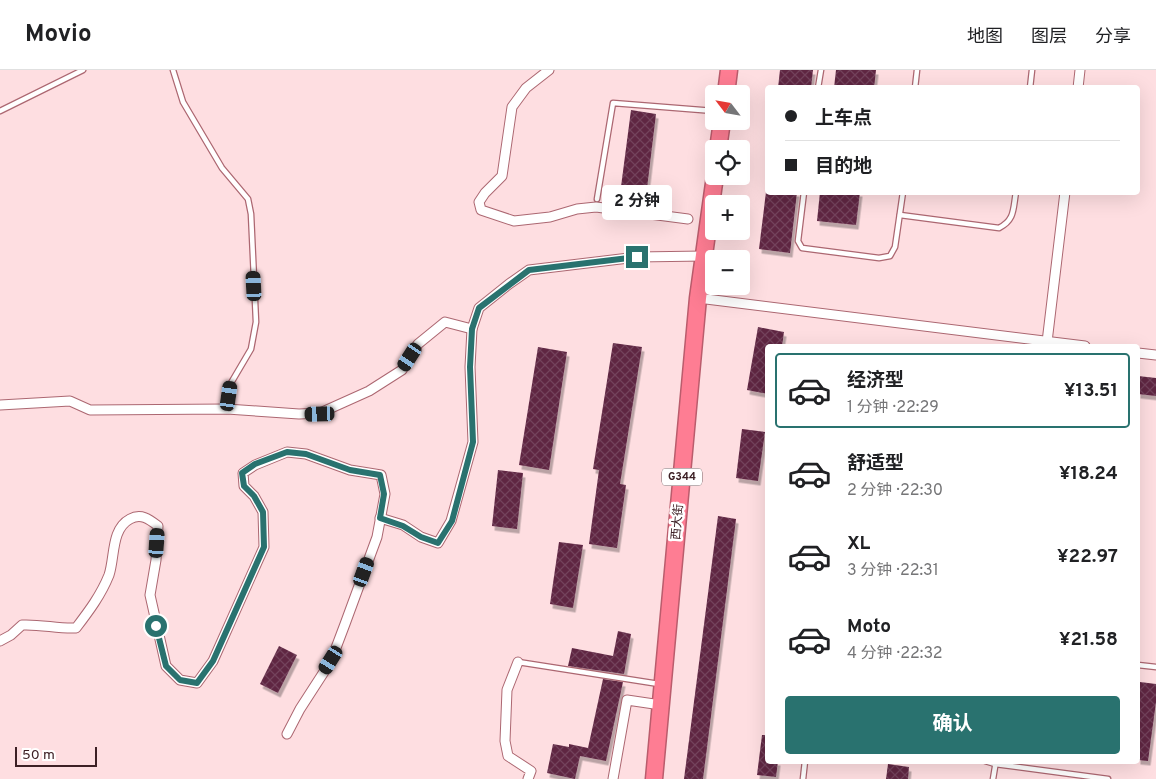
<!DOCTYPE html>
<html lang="zh">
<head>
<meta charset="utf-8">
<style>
  :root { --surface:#fff; --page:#f2f2f2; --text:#202124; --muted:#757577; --line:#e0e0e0; --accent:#29726f }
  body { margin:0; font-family:Overpass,"Noto Sans SC",sans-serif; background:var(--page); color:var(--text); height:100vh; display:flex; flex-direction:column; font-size:19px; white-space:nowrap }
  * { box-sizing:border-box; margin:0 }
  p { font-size:16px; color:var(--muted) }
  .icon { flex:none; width:28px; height:28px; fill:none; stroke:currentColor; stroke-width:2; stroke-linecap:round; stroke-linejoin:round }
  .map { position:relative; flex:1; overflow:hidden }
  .drawer { position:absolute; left:765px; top:274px; width:375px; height:420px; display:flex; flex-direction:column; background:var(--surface); border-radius:5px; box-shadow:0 5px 20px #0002 }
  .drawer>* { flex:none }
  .banner { position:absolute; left:765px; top:15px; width:375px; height:110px; border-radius:5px; box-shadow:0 5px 20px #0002; display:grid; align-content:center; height:110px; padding:0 20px; background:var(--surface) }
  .needle { width:32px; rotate:301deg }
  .controls { position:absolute; left:705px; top:15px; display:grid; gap:10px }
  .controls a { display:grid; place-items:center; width:45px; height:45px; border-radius:5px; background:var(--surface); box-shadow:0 5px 20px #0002; font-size:25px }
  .scale { position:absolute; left:15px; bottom:12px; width:82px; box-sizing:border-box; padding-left:5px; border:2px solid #3d2025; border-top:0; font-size:14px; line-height:18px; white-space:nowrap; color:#3d2025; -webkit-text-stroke:4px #fff; paint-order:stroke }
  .end { position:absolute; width:22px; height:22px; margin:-11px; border:6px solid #29726f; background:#fff; box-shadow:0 0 0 2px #fff }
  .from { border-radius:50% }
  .bubble { position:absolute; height:35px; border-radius:5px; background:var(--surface); box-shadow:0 5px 20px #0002; font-size:16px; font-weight:700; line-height:35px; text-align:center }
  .car { position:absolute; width:15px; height:30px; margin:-15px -8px; border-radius:6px; box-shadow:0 0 4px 1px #0007; background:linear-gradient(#222 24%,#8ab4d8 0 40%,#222 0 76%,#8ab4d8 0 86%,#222 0) }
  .banner b { display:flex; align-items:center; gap:18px; height:48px; font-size:19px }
  .banner b+b { border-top:1px solid var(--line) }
  .banner i { width:12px; height:12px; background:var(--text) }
  ul { padding:9px 0 0; list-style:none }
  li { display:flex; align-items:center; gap:15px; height:75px; margin:0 10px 8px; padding:0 10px; border:2px solid transparent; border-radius:5px }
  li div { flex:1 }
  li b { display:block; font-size:19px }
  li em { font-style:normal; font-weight:700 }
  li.selected { border-color:var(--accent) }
  li>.icon { width:45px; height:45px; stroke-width:1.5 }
  .button { display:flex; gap:10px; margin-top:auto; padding:10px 20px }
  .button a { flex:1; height:58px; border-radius:5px; background:var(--accent); color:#fff; font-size:20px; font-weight:700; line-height:58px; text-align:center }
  header { display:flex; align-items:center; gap:30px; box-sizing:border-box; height:70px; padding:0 25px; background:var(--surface); border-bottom:1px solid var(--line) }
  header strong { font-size:24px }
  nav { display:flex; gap:28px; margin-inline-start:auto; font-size:18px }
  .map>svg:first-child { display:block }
  .building { fill:url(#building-cross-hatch); filter:url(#shadow) }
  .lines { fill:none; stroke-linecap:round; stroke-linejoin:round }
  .lane-casing { stroke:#ac6771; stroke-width:7 }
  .street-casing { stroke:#ac6771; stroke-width:11 }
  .highway-casing { stroke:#ba5c6c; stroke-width:19 }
  .lane { stroke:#fff; stroke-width:4.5 }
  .street { stroke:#fff; stroke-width:9 }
  .highway { stroke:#fe7d93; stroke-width:16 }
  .route { stroke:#29726f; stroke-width:6 }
  .labels { text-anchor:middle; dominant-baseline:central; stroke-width:5; stroke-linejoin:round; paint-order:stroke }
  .shield { fill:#fff; stroke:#776366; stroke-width:1 }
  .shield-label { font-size:11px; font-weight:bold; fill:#3d2025 }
  .street-label { font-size:12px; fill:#3d2025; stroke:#fff }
</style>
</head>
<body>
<header>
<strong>Movio</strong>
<nav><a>地图</a><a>图层</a><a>分享</a></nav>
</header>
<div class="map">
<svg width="1156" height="709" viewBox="0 0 1156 709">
  <defs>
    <pattern id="building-cross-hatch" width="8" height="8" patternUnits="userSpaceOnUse" patternTransform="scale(1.25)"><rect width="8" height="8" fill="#5e2542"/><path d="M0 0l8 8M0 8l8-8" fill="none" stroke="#73435b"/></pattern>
    <filter id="shadow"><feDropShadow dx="2.5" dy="4.5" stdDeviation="0" flood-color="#0004"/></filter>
  </defs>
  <rect width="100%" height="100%" fill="#fedee1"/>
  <g class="building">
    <polygon points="780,0 813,0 811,18 778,18"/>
    <polygon points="836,0 876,0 874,18 834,18"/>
    <polygon points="631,40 656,44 645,135 619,132"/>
    <polygon points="766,122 797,122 790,183 759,179"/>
    <polygon points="820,122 860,122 856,155 817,151"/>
    <polygon points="758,257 784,262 782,276 768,276 768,324 747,320"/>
    <polygon points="613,273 642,277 620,414 626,415 617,478 589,474 599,400 593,399"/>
    <polygon points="538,277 567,282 549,400 519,395"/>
    <polygon points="1138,306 1156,308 1156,326 1138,324"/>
    <polygon points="742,359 765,362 758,411 736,408"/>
    <polygon points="498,400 523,403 517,459 492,456"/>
    <polygon points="718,446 736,449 703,709 684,709"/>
    <polygon points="559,472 583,475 573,538 550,534"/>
    <polygon points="618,561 631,564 624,604 568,596 572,578 613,586"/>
    <polygon points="279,576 297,585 278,623 260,614"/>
    <polygon points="603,609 623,612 606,691 580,686 575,709 547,703 553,674 569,677 569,674 588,678"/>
    <polygon points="1140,612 1156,614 1156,632 1148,691 1138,690 1138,628"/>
    <polygon points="762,665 768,665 768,691 778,691 776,707 757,705"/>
    <polygon points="888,694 909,697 908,709 886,709"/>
  </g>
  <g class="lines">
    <g class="lane-casing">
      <g id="lane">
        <polyline points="173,0 183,32 222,98 248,129 251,144 256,252 251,279 231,313 227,339"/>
        <polyline points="818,18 821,0"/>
        <polyline points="915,18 917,0"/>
        <polyline points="1030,18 1032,0"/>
        <polyline points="0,41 83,0"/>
        <polyline points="804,122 798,171 802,178 879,188 890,186 895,177 903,122"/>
        <polyline points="597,129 613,33 714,41"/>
        <path d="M900,145L999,158C1015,150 1013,139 1016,122"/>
        <polyline points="518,592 659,614"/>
        <polyline points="1138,595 1156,597"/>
        <polyline points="985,691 995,694 1108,709"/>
        <polyline points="803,709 805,691"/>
        <polyline points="993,709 996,691"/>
      </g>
    </g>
    <g class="street-casing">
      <g id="street">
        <polyline points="549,0 526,18 512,37 502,106 485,123 479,132 481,140 514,151 550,147 577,139 596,137 688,149"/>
        <polyline points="1078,18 1080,0"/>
        <polyline points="698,228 1085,276"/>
        <polyline points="1047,272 1065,122"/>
        <polyline points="1138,283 1156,285"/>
        <polyline points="0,335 70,331 90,340 227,339 299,344 320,343 369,321 402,300 418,274 445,252 472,259"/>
        <polyline points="380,448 403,455 421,467 438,473 451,451 473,372 470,297 472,259 479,238 509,214 529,200 637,187 704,186"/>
        <path d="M0,571L11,565L22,555C41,554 58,559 76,558C89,541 101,525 109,505C115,487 111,459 130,449C141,443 149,449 158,456L156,490L150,525L166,596L180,610L197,613L213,591L264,477L263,442L254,426L244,416L243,403L255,395L287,382L306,384L350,400L381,405L385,424L377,467L345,554L331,591L300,639L287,664"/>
        <polyline points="518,592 507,620 505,671 508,686 531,701 528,709"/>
        <polyline points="613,709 627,630 661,635"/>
      </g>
    </g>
    <g class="highway-casing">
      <g id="highway">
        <polyline points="726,24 729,0"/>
        <polyline points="718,79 722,51"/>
        <polyline points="654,709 698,228 715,106"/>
      </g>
    </g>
    <use href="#lane" class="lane"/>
    <use href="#street" class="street"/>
    <use href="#highway" class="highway"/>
  </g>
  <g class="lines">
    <polyline class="route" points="156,556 166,596 180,610 197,613 213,591 264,477 263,442 254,426 244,416 242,403 255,394 287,382 306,384 350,400 380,405 384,424 380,448 403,456 421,467 438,473 452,451 473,372 470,297 472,259 479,238 529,200 637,187"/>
  </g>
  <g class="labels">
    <rect class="shield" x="662" y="398.5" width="40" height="17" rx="4"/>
    <g class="shield-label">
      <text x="682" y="407">G344</text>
    </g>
    <g class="street-label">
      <text transform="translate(678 452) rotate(-85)">西大街</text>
    </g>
  </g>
</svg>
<div class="controls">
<a><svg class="needle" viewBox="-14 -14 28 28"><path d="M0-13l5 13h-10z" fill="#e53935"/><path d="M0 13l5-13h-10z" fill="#757577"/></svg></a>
<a><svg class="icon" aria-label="locate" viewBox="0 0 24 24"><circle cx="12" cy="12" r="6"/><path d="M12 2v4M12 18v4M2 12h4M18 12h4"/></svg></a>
<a>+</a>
<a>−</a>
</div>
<div class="scale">50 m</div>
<i class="end from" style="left:156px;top:556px"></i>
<i class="end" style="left:637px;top:187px"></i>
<div class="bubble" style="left:602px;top:115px;width:70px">2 分钟</div>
<i class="car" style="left:254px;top:216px;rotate:357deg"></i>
<i class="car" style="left:410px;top:287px;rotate:213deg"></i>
<i class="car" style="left:229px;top:326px;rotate:8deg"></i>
<i class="car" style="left:320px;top:344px;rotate:268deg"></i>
<i class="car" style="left:157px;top:473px;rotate:4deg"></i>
<i class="car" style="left:364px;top:502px;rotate:20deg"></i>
<i class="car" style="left:331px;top:590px;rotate:212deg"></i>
<div class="banner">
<b><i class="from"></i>上车点</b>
<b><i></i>目的地</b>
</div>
<section class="drawer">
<ul>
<li class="selected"><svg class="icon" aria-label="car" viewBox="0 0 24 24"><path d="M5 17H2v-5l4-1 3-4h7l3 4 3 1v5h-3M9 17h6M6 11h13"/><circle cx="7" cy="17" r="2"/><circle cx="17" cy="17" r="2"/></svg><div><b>经济型</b><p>1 分钟 · 22:29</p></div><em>¥13.51</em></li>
<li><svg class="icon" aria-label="car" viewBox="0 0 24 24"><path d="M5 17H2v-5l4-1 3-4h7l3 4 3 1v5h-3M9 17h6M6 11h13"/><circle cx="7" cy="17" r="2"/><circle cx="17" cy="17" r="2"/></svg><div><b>舒适型</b><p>2 分钟 · 22:30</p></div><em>¥18.24</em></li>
<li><svg class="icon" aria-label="car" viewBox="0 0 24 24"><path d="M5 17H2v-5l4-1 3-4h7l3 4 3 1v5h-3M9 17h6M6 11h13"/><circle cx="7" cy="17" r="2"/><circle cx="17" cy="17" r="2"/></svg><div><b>XL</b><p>3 分钟 · 22:31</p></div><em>¥22.97</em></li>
<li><svg class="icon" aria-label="car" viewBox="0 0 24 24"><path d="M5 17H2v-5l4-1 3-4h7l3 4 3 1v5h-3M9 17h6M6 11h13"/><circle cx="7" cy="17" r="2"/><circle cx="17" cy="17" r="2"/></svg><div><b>Moto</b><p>4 分钟 · 22:32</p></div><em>¥21.58</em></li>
</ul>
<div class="button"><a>确认</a></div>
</section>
</div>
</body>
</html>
